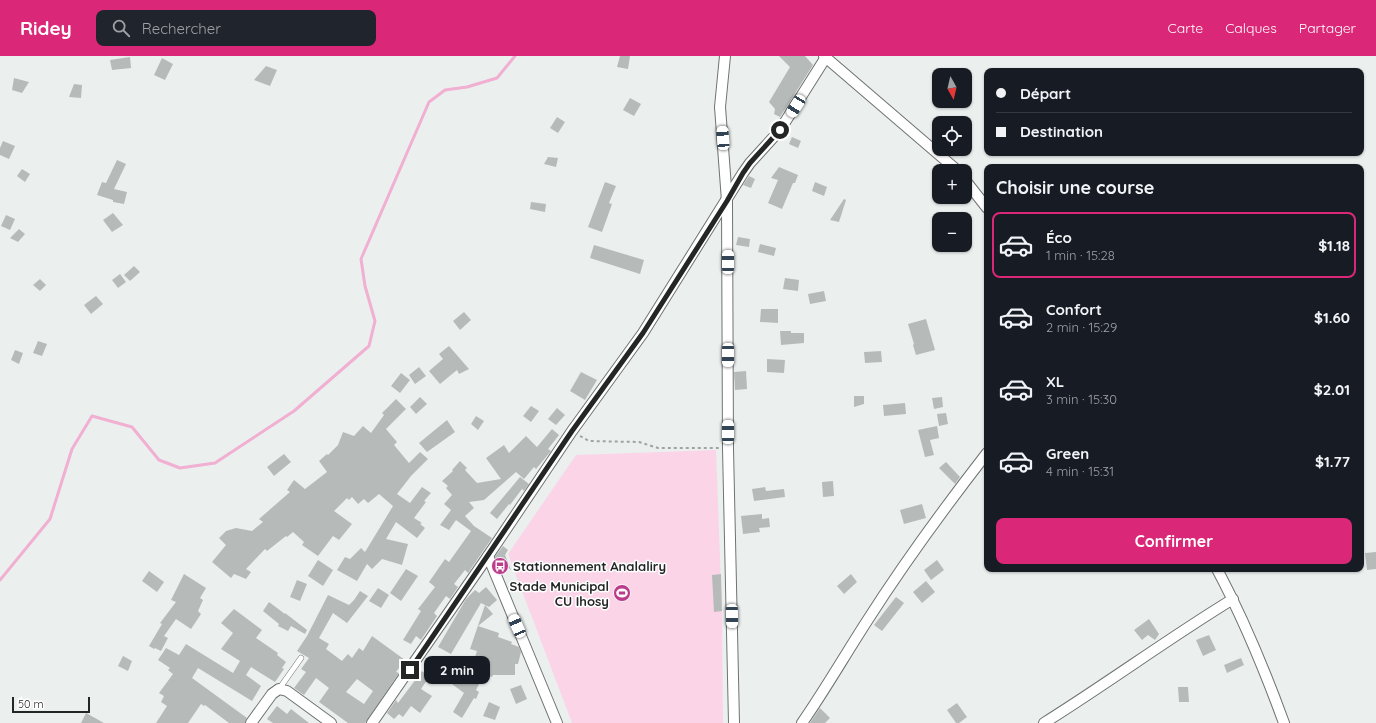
<!DOCTYPE html>
<html lang="fr">
<head>
<meta charset="utf-8">
<style>
  :root { --surface:#171b24; --page:#20242c; --text:#f1f3f6; --muted:#9ea1a6; --line:#363941; --accent:#db2777 }
  body { margin:0; font-family:Quicksand,sans-serif; background:var(--page); color:var(--text); height:100vh; display:flex; flex-direction:column; font-size:15px; white-space:nowrap }
  * { box-sizing:border-box; margin:0 }
  p { font-size:13px; color:var(--muted) }
  .icon { flex:none; width:22px; height:22px; fill:none; stroke:currentColor; stroke-width:2; stroke-linecap:round; stroke-linejoin:round }
  .map { position:relative; flex:1; overflow:hidden }
  .side { position:absolute; left:984px; top:108px; width:380px; height:408px; display:flex; flex-direction:column; background:var(--surface); border-radius:8px; box-shadow:0 1px 3px #0004 }
  .side>* { flex:none }
  .banner { position:absolute; left:984px; top:12px; width:380px; height:88px; border-radius:8px; box-shadow:0 1px 3px #0004; display:grid; align-content:center; height:88px; padding:0 12px; background:var(--surface) }
  .needle { width:26px; rotate:172deg }
  .tools { position:absolute; left:932px; top:12px; display:grid; gap:8px }
  .tools a { display:grid; place-items:center; width:40px; height:40px; border-radius:8px; background:var(--surface); box-shadow:0 1px 3px #0004; font-size:20px }
  .scale { position:absolute; left:12px; bottom:10px; width:78px; box-sizing:border-box; padding-left:4px; border:2px solid #242525; border-top:0; font-size:11px; line-height:14px; white-space:nowrap; color:#242525; -webkit-text-stroke:3px #fff; paint-order:stroke }
  .end { position:absolute; width:18px; height:18px; margin:-9px; border:5px solid #242525; background:#fff; box-shadow:0 0 0 2px #fff }
  .from { border-radius:50% }
  .bubble { position:absolute; height:28px; border-radius:8px; background:var(--surface); box-shadow:0 1px 3px #0004; font-size:13px; font-weight:700; line-height:28px; text-align:center }
  .car { position:absolute; width:12px; height:24px; margin:-12px -6px; border-radius:5px; box-shadow:0 0 3px 1px #0007; background:linear-gradient(#fff 24%,#345 0 40%,#fff 0 76%,#345 0 86%,#fff 0) }
  .banner b { display:flex; align-items:center; gap:14px; height:38px; font-size:15px }
  .banner b+b { border-top:1px solid var(--line) }
  .banner i { width:10px; height:10px; background:var(--text) }
  ul { padding:0; list-style:none }
  li { display:flex; align-items:center; gap:12px; height:66px; margin:0 8px 6px; padding:0 4px; border:2px solid transparent; border-radius:8px }
  li div { flex:1 }
  li b { display:block; font-size:15px }
  li em { font-style:normal; font-weight:700 }
  li.current { border-color:var(--accent) }
  li>.icon { width:36px; height:36px; stroke-width:1.5 }
  h2 { padding:0 12px; font-size:18px; line-height:48px }
  .action { display:flex; gap:8px; margin-top:auto; padding:8px 12px }
  .action a { flex:1; height:46px; border-radius:8px; background:var(--accent); color:#fff; font-size:16px; font-weight:700; line-height:46px; text-align:center }
  header { display:flex; align-items:center; gap:24px; box-sizing:border-box; height:56px; padding:0 20px; background:var(--accent); color:#fff }
  header strong { font-size:19px }
  nav { display:flex; gap:22px; margin-inline-start:auto; font-size:14px }
  .search { width:280px; height:36px; background:var(--page); display:flex; align-items:center; gap:10px; box-sizing:border-box; padding:0 14px; border-radius:8px; color:var(--muted); font-size:15px }
  .map>svg:first-child { display:block }
  .green { fill:#fbd4e8 }
  .lines { fill:none; stroke-linecap:round; stroke-linejoin:round }
  .stream { stroke:#f1afd2; stroke-width:3 }
  .building { fill:#b6bbba; fill-rule:evenodd }
  .service-casing { stroke:#6f7372; stroke-width:6 }
  .minor-casing { stroke:#6f7372; stroke-width:12 }
  .path { stroke:#a0a3a2; stroke-width:2; stroke-dasharray:3 3; stroke-linecap:butt }
  .service { stroke:#fff; stroke-width:5 }
  .minor { stroke:#fff; stroke-width:10 }
  .route { stroke:#242525; stroke-width:5 }
  .labels { text-anchor:middle; dominant-baseline:central; stroke-width:3; stroke-linejoin:round; paint-order:stroke }
  .poi-label { font-size:13px; font-weight:bold; fill:#242525; stroke:#fff; text-anchor:start }
</style>
</head>
<body>
<header>
<strong>Ridey</strong>
<div class="search"><svg class="icon" aria-label="search" viewBox="0 0 24 24"><circle cx="10" cy="10" r="6"/><path d="M15 15l6 6"/></svg>Rechercher</div>
<nav><a>Carte</a><a>Calques</a><a>Partager</a></nav>
</header>
<div class="map">
<svg width="1376" height="667" viewBox="0 0 1376 667">
  <rect width="100%" height="100%" fill="#ebf0ef"/>
  <polygon class="green" points="716,394 722,555 723,667 572,667 508,498 576,399"/>
  <g class="lines">
    <polyline class="stream" points="0,524 50,463 72,393 92,360 132,371 159,404 180,412 215,407 294,355 369,290 375,265 365,230 361,203 429,46 445,34 467,31 497,22 515,0"/>
  </g>
  <g class="building">
    <polygon points="620,0 630,0 628,13 617,11"/>
    <polygon points="779,0 805,0 813,9 780,61 774,58 775,53 769,46 790,11"/>
    <polygon points="130,1 131,12 112,14 110,4"/>
    <polygon points="162,2 173,8 165,24 154,19"/>
    <polygon points="266,10 277,14 270,30 254,24"/>
    <polygon points="14,22 29,26 22,37 12,34"/>
    <polygon points="74,28 82,29 81,42 69,41"/>
    <polygon points="630,42 641,48 634,60 623,54"/>
    <polygon points="557,61 565,66 558,77 550,72"/>
    <polygon points="792,81 801,85 798,92 789,88"/>
    <polygon points="3,85 15,90 9,103 0,99 0,92"/>
    <polygon points="548,101 558,102 556,111 544,108"/>
    <polygon points="117,104 126,108 114,133 127,136 124,148 113,146 113,144 97,139 102,126 106,127"/>
    <polygon points="779,111 798,119 795,127 793,127 782,153 768,147 778,124 771,122"/>
    <polygon points="22,113 30,118 25,126 17,120"/>
    <polygon points="749,120 755,123 751,132 743,129"/>
    <polygon points="605,126 616,130 609,147 612,148 602,176 588,171"/>
    <polygon points="815,126 827,131 824,140 812,135"/>
    <polygon points="844,143 846,144 839,166 830,164"/>
    <polygon points="531,146 546,148 545,156 530,153"/>
    <polygon points="113,157 123,169 112,176 103,164"/>
    <polygon points="6,159 15,163 10,174 1,170"/>
    <polygon points="19,173 25,178 18,186 10,182"/>
    <polygon points="738,181 750,183 749,191 736,189"/>
    <polygon points="760,188 776,192 774,200 758,196"/>
    <polygon points="594,189 644,204 640,218 590,202"/>
    <polygon points="134,210 140,216 130,225 124,219"/>
    <polygon points="120,218 126,226 118,232 112,224"/>
    <polygon points="785,222 799,224 798,235 783,233"/>
    <polygon points="40,223 46,229 40,235 33,229"/>
    <polygon points="824,235 826,245 810,248 808,238"/>
    <polygon points="96,240 103,248 91,258 84,249"/>
    <polygon points="761,253 778,253 778,267 760,266"/>
    <polygon points="464,256 471,264 460,274 453,265"/>
    <polygon points="926,263 935,294 916,299 913,289 914,288 908,268"/>
    <polygon points="780,275 791,275 791,277 804,277 804,287 781,289"/>
    <polygon points="38,285 47,288 42,300 33,297"/>
    <polygon points="449,290 469,313 459,318 457,314 440,328 429,315 443,303 439,298"/>
    <polygon points="15,294 23,297 19,308 11,304"/>
    <polygon points="881,295 882,306 865,307 864,296"/>
    <polygon points="767,303 785,304 784,317 767,316"/>
    <polygon points="419,311 426,320 415,328 409,319"/>
    <polygon points="746,315 747,333 735,334 734,316"/>
    <polygon points="581,316 597,324 585,344 570,335"/>
    <polygon points="401,317 410,324 400,337 391,330"/>
    <polygon points="854,340 864,340 864,348 854,351"/>
    <polygon points="420,341 427,348 416,358 410,351"/>
    <polygon points="942,341 943,351 934,353 932,342"/>
    <polygon points="396,343 406,353 386,373 397,386 394,389 409,407 420,396 428,403 411,420 397,438 410,447 422,431 431,437 424,445 426,446 414,462 422,467 420,468 425,472 417,482 396,466 386,483 408,488 402,509 382,503 372,513 367,508 357,525 337,514 345,501 350,503 361,492 365,496 393,450 379,438 368,447 364,443 358,448 352,441 349,444 347,442 334,455 352,468 339,484 333,480 318,500 302,489 304,486 293,476 287,481 286,480 267,495 265,493 246,513 251,516 246,523 234,518 231,522 212,506 226,489 219,482 226,475 236,472 252,475 263,466 259,463 290,436 287,434 294,424 305,433 327,416 319,405 327,398 328,399 338,389 343,376 354,380 363,370 371,377 384,359 382,357"/>
    <polygon points="905,347 906,358 884,360 883,349"/>
    <polygon points="531,350 539,355 531,366 523,360"/>
    <polygon points="557,352 565,359 556,369 548,363"/>
    <polygon points="946,357 948,368 939,370 937,358"/>
    <polygon points="476,360 484,365 478,374 471,368"/>
    <polygon points="447,364 455,376 427,396 419,387"/>
    <polygon points="937,370 939,382 930,384 934,399 925,401 918,374"/>
    <polygon points="552,373 559,379 548,393 551,395 536,413 534,411 524,423 516,416 484,444 469,446 474,452 465,460 474,470 492,482 468,517 465,514 454,528 458,531 450,543 446,540 434,557 437,560 421,584 416,580 411,588 403,584 421,555 418,553 435,531 429,526 445,503 449,506 471,475 456,464 449,474 440,469 451,454 444,448 452,439 446,432 448,430 442,425 453,415 452,414 460,405 467,412 465,414 477,427 501,423 486,402 504,389 509,397 526,380 537,391"/>
    <polygon points="284,398 291,406 274,420 267,411"/>
    <polygon points="946,406 960,421 955,428 939,412"/>
    <polygon points="520,421 529,428 524,435 522,433 510,449 509,448 497,463 490,457"/>
    <polygon points="833,425 834,440 823,441 822,426"/>
    <polygon points="765,431 766,435 784,433 785,441 754,445 752,433"/>
    <polygon points="922,448 926,462 904,468 900,454"/>
    <polygon points="762,458 762,463 769,462 770,471 759,472 760,476 743,478 741,460"/>
    <polygon points="503,490 508,494 505,499 511,514 496,503 495,501"/>
    <polygon points="1376,496 1376,513 1367,514 1365,497"/>
    <polygon points="318,504 333,514 323,530 308,520"/>
    <polygon points="937,504 944,514 931,524 924,514"/>
    <polygon points="406,513 418,520 401,545 390,537"/>
    <polygon points="149,515 164,526 157,536 142,525"/>
    <polygon points="184,518 206,532 200,542 203,544 198,555 201,558 191,573 176,563 164,580 168,582 161,595 155,592 154,593 149,590 162,568 160,567 176,546 171,544"/>
    <polygon points="721,518 722,555 714,556 712,519"/>
    <polygon points="851,518 857,526 844,538 837,530"/>
    <polygon points="297,524 307,528 300,545 290,541"/>
    <polygon points="926,525 935,536 922,547 913,536"/>
    <polygon points="486,531 497,544 489,551 481,547 451,598 438,591 466,543 475,534 479,537"/>
    <polygon points="378,532 389,539 381,552 369,545"/>
    <path d="M360,535L368,540L347,567L333,557L319,582L329,588L326,593L342,605L348,598L352,602L359,592L363,595L372,580L405,604L396,616L399,617L365,667H348L319,646L329,632L316,622L304,639L294,632L306,616L301,613L309,602L297,595L307,580L328,539L349,549L354,544ZM357,623L373,635L364,648L346,636Z"/>
    <polygon points="896,541 904,547 882,575 874,569"/>
    <polygon points="269,546 285,558 285,557 307,574 305,578 291,570 288,575 278,570 279,568 263,555"/>
    <polygon points="485,549 493,558 478,570 499,577 498,581 512,586 511,588 519,591 521,596 518,608 515,608 515,619 493,619 492,621 484,618 476,634 479,636 476,643 474,642 462,662 453,656 464,637 448,625 454,615 467,624 477,595 470,593"/>
    <polygon points="234,553 262,574 256,582 278,597 277,599 286,606 282,612 284,613 275,626 251,611 246,619 261,630 252,645 198,612 192,622 247,662 245,667 229,667 205,649 204,650 201,648 188,667 156,667 167,650 161,646 164,640 159,637 173,618 168,614 170,612 158,604 166,592 179,599 186,588 233,617 240,605 221,593 233,577 221,567"/>
    <polygon points="1149,563 1159,578 1155,584 1148,579 1142,584 1134,574"/>
    <polygon points="1209,579 1216,594 1203,600 1196,584"/>
    <polygon points="123,600 132,605 128,615 118,610"/>
    <polygon points="1241,602 1244,609 1227,617 1224,609"/>
    <polygon points="422,615 429,621 421,633 432,640 420,657 411,650 403,661 399,658 394,663 387,657 396,644 398,647"/>
    <polygon points="521,629 527,643 516,648 510,633"/>
    <polygon points="1178,631 1188,631 1189,646 1179,646"/>
    <polygon points="489,646 500,651 495,664 483,660"/>
    <polygon points="957,647 967,661 959,667 956,667 947,654"/>
    <polygon points="277,650 287,658 291,653 309,667 273,667 267,663"/>
    <polygon points="820,652 830,662 825,667 810,667"/>
    <polygon points="86,657 104,667 81,667"/>
  </g>
  <g class="lines">
    <g class="service-casing">
      <polyline id="service" points="279,633 301,602"/>
    </g>
    <g class="minor-casing">
      <g id="minor">
        <polyline points="725,0 720,51 727,145 728,392 734,667"/>
        <polyline points="824,0 958,115"/>
        <polyline points="965,124 987,152"/>
        <polyline points="488,500 557,667"/>
        <path d="M1217,513C1243,562 1265,615 1284,667"/>
        <polyline points="251,667 272,638 279,633 287,635 331,667"/>
        <polyline points="372,667 488,500 572,375 643,277 743,117 750,107 780,74 826,1"/>
        <path d="M802,667C825,634 845,599 867,565C904,507 945,451 987,397"/>
        <path d="M1044,667C1108,627 1169,582 1233,543"/>
      </g>
    </g>
    <polyline class="path" points="580,380 589,385 639,386 658,392 719,392"/>
    <use href="#service" class="service"/>
    <use href="#minor" class="minor"/>
  </g>
  <g class="lines">
    <polyline class="route" points="410,614 572,375 643,277 727,145 743,117 750,107 780,74"/>
  </g>
  <defs>
    <g id="bus-disc" transform="scale(0.9)"><circle r="9.5" fill="#ba3c8a" stroke="#fff"/><path d="M-5-6H5V4H4V6H2V4H-2V6H-4V4H-5ZM-3.5-4V0h7V-4ZM-3.5 1.2v1.5H-2V1.2ZM2 1.2v1.5H3.5V1.2Z" fill="#fff"/></g>
    <g id="stadium-disc" transform="scale(0.9)"><circle r="9.5" fill="#ba3c8a" stroke="#fff"/><path d="M0-5a6.5 5 0 1 0 0 10a6.5 5 0 1 0 0-10ZM-3.5-1.8h7v3.6h-7Z" fill="#fff"/></g>
  </defs>
  <g fill-rule="evenodd">
    <use href="#bus-disc" x="500" y="510"/>
    <use href="#stadium-disc" x="622" y="537"/>
  </g>
  <g class="labels">
    <g class="poi-label">
      <text x="513" y="510">Stationnement Analaliry</text>
      <text x="609" y="530" text-anchor="end">Stade Municipal<tspan x="609" dy="15">CU Ihosy</tspan></text>
    </g>
  </g>
</svg>
<div class="tools">
<a><svg class="needle" viewBox="-14 -14 28 28"><path d="M0-13l5 13h-10z" fill="#e53935"/><path d="M0 13l5-13h-10z" fill="#9ea1a6"/></svg></a>
<a><svg class="icon" aria-label="locate" viewBox="0 0 24 24"><circle cx="12" cy="12" r="6"/><path d="M12 2v4M12 18v4M2 12h4M18 12h4"/></svg></a>
<a>+</a>
<a>−</a>
</div>
<div class="scale">50 m</div>
<i class="end from" style="left:780px;top:74px"></i>
<i class="end" style="left:410px;top:614px"></i>
<div class="bubble" style="left:424px;top:600px;width:66px">2 min</div>
<i class="car" style="left:796px;top:50px;rotate:212deg"></i>
<i class="car" style="left:723px;top:82px;rotate:356deg"></i>
<i class="car" style="left:728px;top:206px;rotate:0deg"></i>
<i class="car" style="left:728px;top:299px;rotate:180deg"></i>
<i class="car" style="left:728px;top:376px;rotate:0deg"></i>
<i class="car" style="left:732px;top:560px;rotate:179deg"></i>
<i class="car" style="left:517px;top:570px;rotate:337deg"></i>
<div class="banner">
<b><i class="from"></i>Départ</b>
<b><i></i>Destination</b>
</div>
<section class="side">
<h2>Choisir une course</h2>
<ul>
<li class="current"><svg class="icon" aria-label="car" viewBox="0 0 24 24"><path d="M5 17H2v-5l4-1 3-4h7l3 4 3 1v5h-3M9 17h6M6 11h13"/><circle cx="7" cy="17" r="2"/><circle cx="17" cy="17" r="2"/></svg><div><b>Éco</b><p>1 min · 15:28</p></div><em>$1.18</em></li>
<li><svg class="icon" aria-label="car" viewBox="0 0 24 24"><path d="M5 17H2v-5l4-1 3-4h7l3 4 3 1v5h-3M9 17h6M6 11h13"/><circle cx="7" cy="17" r="2"/><circle cx="17" cy="17" r="2"/></svg><div><b>Confort</b><p>2 min · 15:29</p></div><em>$1.60</em></li>
<li><svg class="icon" aria-label="car" viewBox="0 0 24 24"><path d="M5 17H2v-5l4-1 3-4h7l3 4 3 1v5h-3M9 17h6M6 11h13"/><circle cx="7" cy="17" r="2"/><circle cx="17" cy="17" r="2"/></svg><div><b>XL</b><p>3 min · 15:30</p></div><em>$2.01</em></li>
<li><svg class="icon" aria-label="car" viewBox="0 0 24 24"><path d="M5 17H2v-5l4-1 3-4h7l3 4 3 1v5h-3M9 17h6M6 11h13"/><circle cx="7" cy="17" r="2"/><circle cx="17" cy="17" r="2"/></svg><div><b>Green</b><p>4 min · 15:31</p></div><em>$1.77</em></li>
</ul>
<div class="action"><a>Confirmer</a></div>
</section>
</div>
</body>
</html>
